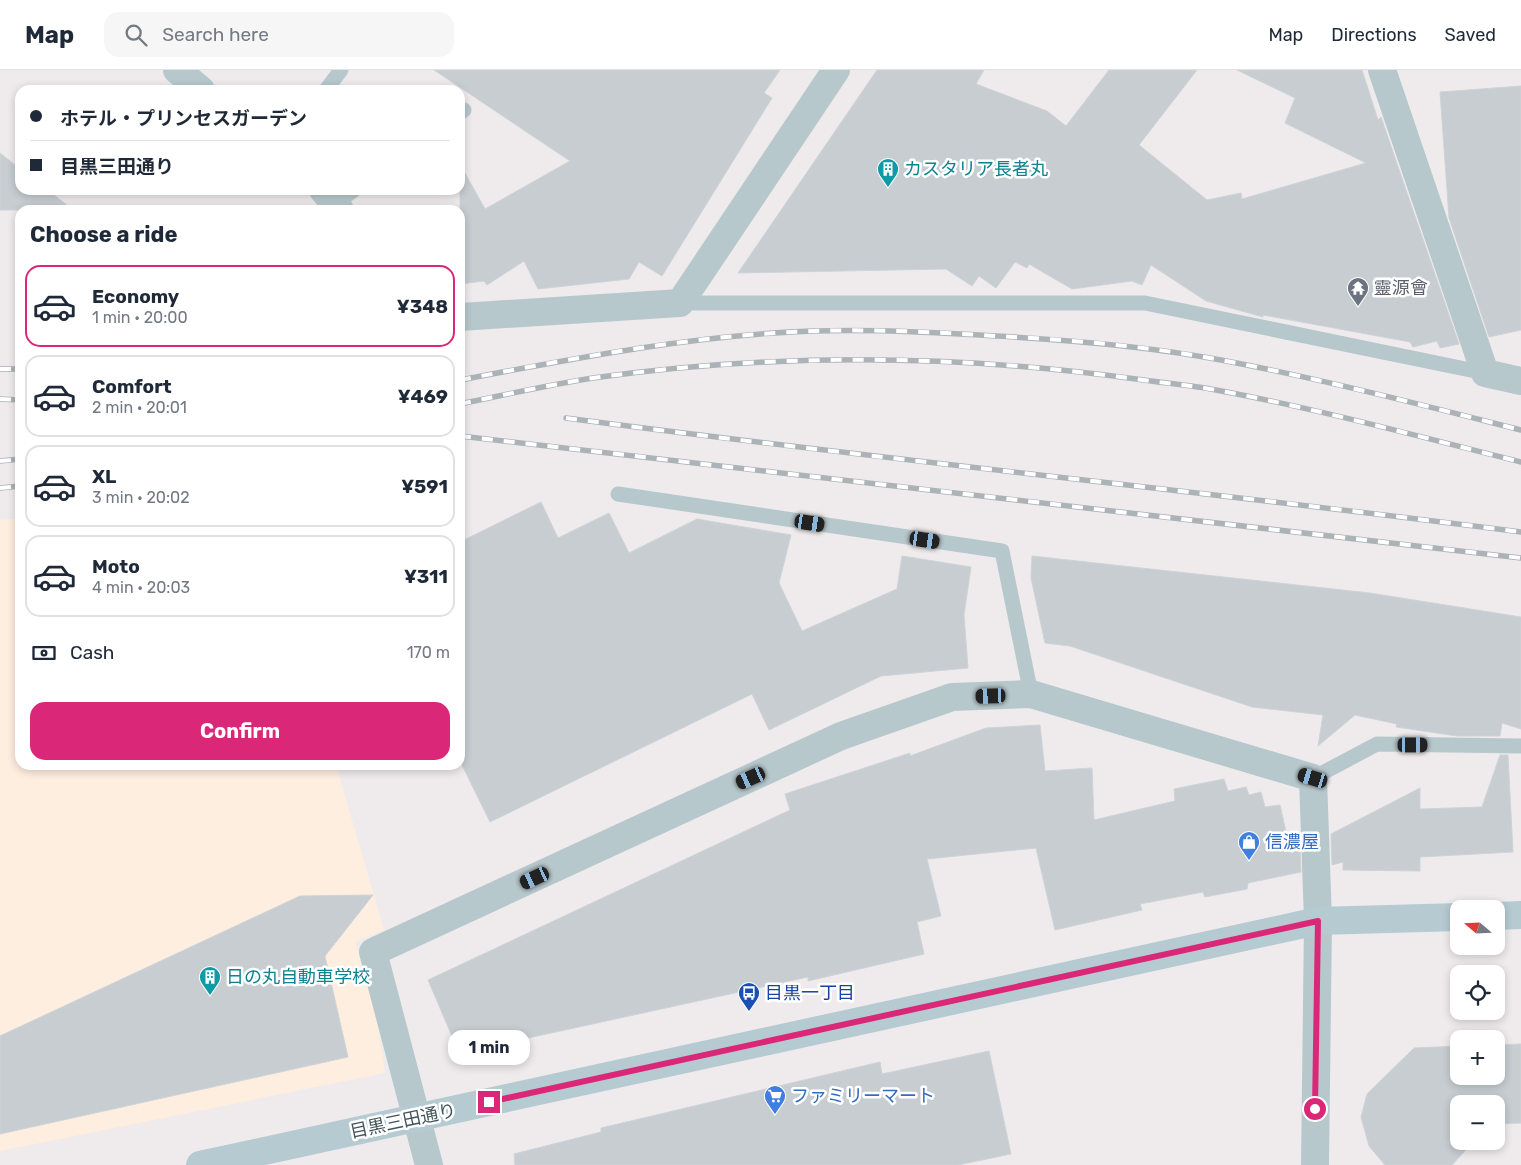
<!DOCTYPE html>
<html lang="en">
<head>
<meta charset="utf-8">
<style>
  :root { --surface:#fff; --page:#f6f6f7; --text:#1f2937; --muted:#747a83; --line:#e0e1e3; --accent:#db2777 }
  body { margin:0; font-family:Rubik,"Noto Sans JP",sans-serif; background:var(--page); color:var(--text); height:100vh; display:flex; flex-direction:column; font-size:19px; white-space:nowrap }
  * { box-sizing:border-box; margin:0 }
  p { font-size:16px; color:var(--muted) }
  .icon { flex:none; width:28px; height:28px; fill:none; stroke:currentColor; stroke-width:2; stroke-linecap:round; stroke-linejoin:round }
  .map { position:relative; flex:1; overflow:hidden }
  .sheet { position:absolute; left:15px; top:135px; width:450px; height:565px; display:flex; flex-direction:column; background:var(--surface); border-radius:15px; box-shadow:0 2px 8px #0003 }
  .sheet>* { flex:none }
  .banner { position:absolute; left:15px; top:15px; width:450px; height:110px; border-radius:15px; box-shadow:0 2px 8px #0003; display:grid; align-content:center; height:110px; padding:0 15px; background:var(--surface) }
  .needle { width:32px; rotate:289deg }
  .tools { position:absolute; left:1450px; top:830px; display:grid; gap:10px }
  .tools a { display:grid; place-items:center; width:55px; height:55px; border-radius:10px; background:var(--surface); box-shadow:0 2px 8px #0003; font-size:25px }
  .end { position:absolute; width:22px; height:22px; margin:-11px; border:6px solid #db2777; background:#fff; box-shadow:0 0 0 2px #fff }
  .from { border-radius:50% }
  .bubble { position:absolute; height:35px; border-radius:15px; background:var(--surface); box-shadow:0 2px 8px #0003; font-size:16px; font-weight:700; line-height:35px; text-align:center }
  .car { position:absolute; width:15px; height:30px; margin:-15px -8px; border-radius:6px; box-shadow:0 0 4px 1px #0007; background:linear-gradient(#222 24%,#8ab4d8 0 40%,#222 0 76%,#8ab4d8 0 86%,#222 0) }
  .banner b { display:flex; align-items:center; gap:18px; height:48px; font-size:19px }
  .banner b+b { border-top:1px solid var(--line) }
  .banner i { width:12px; height:12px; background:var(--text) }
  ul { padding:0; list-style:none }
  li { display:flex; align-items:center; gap:15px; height:82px; margin:0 10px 8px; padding:0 5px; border:2px solid var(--line); border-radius:15px }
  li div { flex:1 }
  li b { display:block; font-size:19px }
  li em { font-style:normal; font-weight:700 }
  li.active { border-color:var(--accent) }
  li>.icon { width:45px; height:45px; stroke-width:1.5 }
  h2 { padding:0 15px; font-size:22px; line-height:60px }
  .pay { display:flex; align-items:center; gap:12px; height:55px; padding:0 15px; font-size:19px }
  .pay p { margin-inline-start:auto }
  .cta { display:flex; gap:10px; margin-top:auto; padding:10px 15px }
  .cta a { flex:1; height:58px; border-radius:15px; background:var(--accent); color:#fff; font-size:20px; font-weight:700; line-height:58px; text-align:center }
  header { display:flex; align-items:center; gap:30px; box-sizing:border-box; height:70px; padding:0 25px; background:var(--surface); border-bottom:1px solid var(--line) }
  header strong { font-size:24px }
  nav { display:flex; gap:28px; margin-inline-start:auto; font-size:18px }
  .search { width:350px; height:45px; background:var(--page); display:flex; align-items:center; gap:12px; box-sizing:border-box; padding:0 18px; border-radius:15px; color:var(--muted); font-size:19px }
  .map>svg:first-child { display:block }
  .commercial { fill:#feeee0 }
  .building { fill:#c7cdd1; stroke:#ced3d8 }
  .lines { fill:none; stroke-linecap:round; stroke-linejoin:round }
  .lane { stroke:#b7c8cd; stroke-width:15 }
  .street { stroke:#b7c8cd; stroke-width:28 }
  .secondary { stroke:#b6cad2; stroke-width:28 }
  .rail-casing { stroke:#acb3b7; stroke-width:5.5 }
  .rail { stroke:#fff; stroke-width:4; stroke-dasharray:11; stroke-linecap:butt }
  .route { stroke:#db2777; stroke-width:6 }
  .labels { text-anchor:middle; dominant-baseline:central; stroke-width:5; stroke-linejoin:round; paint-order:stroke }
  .culture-label { font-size:18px; fill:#0d838f; stroke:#fff; text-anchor:start }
  .worship-label { font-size:18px; fill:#5b616d; stroke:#fff; text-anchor:start }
  .shop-label { font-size:18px; fill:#366cbe; stroke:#fff; text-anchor:start }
  .transit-label { font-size:18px; fill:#164399; stroke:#fff; text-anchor:start }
  .street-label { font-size:18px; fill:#42555a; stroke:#fff }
</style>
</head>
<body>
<header>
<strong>Map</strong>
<div class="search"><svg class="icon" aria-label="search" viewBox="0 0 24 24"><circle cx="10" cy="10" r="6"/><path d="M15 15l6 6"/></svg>Search here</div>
<nav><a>Map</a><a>Directions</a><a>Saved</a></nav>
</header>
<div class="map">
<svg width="1521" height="1095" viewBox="0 0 1521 1095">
  <rect width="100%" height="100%" fill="#efebec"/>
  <polygon class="commercial" points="20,448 20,695 336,695 384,860 355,872 374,930 385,1003 0,1081 0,450"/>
  <g class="building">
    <polygon points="434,0 780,0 764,23 772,28 662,206 639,192 629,209 538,219 524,191 487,215 484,211 460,214 460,94 485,139 570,91"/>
    <polygon points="877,0 984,0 976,14 1047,41 1066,56 1109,0 1197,0 1139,75 1207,130 1241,123 1242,129 1366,93 1285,53 1295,28 1237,0 1362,0 1378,50 1381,47 1459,274 1440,278 1437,271 1413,277 1410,272 1263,245 1263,247 1206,231 1151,195 1142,215 1132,211 1072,219 1029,194 1027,198 1015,192 996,218 979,206 972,216 946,199 738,203"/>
    <polygon points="1521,16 1521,260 1489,267 1449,148 1440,22"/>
    <polygon points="0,83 20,99 20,120 48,120 73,140 0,140"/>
    <polygon points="541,432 558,468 609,443 629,483 697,449 791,465 779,513 802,561 897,519 902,486 971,497 964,545 968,598 881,606 769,660 752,624 490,752 460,691 460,472"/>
    <polygon points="1032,486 1370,523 1521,547 1521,659 1502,653 1500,666 1457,666 1396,657 1397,654 1355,645 1318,676 1323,645 1252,637 1070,576 1045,573 1031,508"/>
    <polygon points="1040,655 1045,701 1092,698 1094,750 1175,731 1174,719 1224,709 1228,721 1246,717 1249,725 1261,722 1265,737 1280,735 1291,784 1300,779 1301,802 1248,813 1247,819 1205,827 1203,822 1140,834 1142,840 1055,860 1036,778 927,789 941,846 917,852 924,884 808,911 808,907 519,970 504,977 500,967 489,972 486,964 457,978 428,910 790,740 785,724 910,683 910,686 986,658"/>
    <polygon points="1500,685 1508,685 1513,782 1420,787 1420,801 1343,800 1343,792 1332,795 1331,764 1420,718 1420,739 1482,737"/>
    <polygon points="373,825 325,886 348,987 0,1064 0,966 300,826"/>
    <polygon points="1521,974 1521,1053 1496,1054 1496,1034 1459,1034 1459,1071 1474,1071 1452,1095 1385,1095 1369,1076 1361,1047 1367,1024 1414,978 1459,976 1459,1006 1496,1006 1496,975"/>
    <polygon points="989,981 1011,1084 958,1095 515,1095 514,1084 601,1062 601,1058 880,992 882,1004"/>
  </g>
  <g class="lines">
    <g class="lane">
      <polyline points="326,20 341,0"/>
      <polyline points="460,43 464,40"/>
      <polyline points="335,134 354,120"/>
      <polyline points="680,233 1145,233 1485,303"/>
      <polyline points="618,424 1002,481 1031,624"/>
      <polyline points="1313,708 1377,674 1521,676"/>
    </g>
    <g class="street">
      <polyline points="177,0 201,20"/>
      <polyline points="1382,0 1485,303 1521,311"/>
      <polyline points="323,120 340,140"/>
      <polyline points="460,247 680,233 836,0"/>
      <polyline points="429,1095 373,882 841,666 952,627 1031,624 1313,708 1318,851 1315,1095"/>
    </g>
    <g class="secondary">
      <polyline points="1496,846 1521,845"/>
      <polyline points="200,1095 1318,851 1459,847"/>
    </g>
    <g class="rail-casing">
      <g id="rail">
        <polyline points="0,299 20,299"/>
        <path d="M460,310C576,288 694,265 813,261C874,259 935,262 996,266C1071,270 1147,276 1221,290C1322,309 1422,335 1521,360"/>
        <polyline points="0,329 20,330"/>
        <path d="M460,334C504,325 548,315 593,308C774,283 954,284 1136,309C1163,313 1190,315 1216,320C1319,339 1420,367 1521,392"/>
        <path d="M566,348C884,390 1203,421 1521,462"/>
        <polyline points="460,366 1521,488"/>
        <polyline points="0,391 20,389"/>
        <polyline points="0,418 20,416"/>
      </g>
    </g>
    <use href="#rail" class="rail"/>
  </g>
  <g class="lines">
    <polyline class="route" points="489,1032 1318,851 1315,1039"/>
  </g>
  <defs>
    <g id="building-pin" transform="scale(1.125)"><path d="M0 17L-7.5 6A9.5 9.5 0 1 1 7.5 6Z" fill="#0f9aa8" stroke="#fff"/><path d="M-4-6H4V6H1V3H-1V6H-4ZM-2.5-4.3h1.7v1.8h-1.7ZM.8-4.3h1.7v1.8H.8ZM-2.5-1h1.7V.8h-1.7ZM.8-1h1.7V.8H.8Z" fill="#fff"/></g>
    <g id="temple-pin" transform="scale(1.125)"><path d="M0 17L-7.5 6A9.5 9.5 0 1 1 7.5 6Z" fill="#6b7280" stroke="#fff"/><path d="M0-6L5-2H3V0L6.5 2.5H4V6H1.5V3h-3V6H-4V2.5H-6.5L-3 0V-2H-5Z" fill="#fff"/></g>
    <g id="shop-pin" transform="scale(1.125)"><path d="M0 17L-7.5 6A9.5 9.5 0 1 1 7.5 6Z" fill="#3f7fe0" stroke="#fff"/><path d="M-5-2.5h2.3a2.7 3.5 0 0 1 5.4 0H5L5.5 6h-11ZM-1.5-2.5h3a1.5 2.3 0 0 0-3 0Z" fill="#fff"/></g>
    <g id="bus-pin" transform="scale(1.125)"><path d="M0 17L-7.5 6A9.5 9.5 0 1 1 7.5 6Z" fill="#1a4fb4" stroke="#fff"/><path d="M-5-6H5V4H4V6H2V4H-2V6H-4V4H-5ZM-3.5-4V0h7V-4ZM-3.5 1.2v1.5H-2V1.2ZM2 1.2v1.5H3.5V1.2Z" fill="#fff"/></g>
    <g id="supermarket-pin" transform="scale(1.125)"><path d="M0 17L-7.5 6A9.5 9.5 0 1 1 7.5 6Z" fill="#3f7fe0" stroke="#fff"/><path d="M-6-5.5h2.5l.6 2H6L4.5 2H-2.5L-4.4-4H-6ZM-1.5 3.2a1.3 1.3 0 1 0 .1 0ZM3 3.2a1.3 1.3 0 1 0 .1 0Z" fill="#fff"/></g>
  </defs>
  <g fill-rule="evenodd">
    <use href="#building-pin" x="888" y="99"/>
    <use href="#temple-pin" x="1358" y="218"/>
    <use href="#shop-pin" x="1249" y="772"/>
    <use href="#building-pin" x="210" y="907"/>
    <use href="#bus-pin" x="749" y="923"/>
    <use href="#supermarket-pin" x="775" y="1026"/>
  </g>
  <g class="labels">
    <g class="culture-label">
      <text x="904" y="99">カスタリア長者丸</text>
      <text x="226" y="907">日の丸自動車学校</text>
    </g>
    <g class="worship-label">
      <text x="1374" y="218">靈源會</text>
    </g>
    <g class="shop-label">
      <text x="1265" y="772">信濃屋</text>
      <text x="791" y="1026">ファミリーマート</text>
    </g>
    <g class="transit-label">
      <text x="765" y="923">目黒一丁目</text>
    </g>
    <g class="street-label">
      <text transform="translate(403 1051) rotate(-12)">目黒三田通り</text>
    </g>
  </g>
</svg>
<div class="tools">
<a><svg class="needle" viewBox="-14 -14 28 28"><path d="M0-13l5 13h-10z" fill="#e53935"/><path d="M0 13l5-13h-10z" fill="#747a83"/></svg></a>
<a><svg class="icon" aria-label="locate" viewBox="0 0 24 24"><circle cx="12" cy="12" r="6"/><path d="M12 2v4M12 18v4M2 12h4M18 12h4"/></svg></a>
<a>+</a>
<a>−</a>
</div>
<i class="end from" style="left:1315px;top:1039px"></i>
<i class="end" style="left:489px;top:1032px"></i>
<div class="bubble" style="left:448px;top:960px;width:82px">1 min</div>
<i class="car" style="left:810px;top:453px;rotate:99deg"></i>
<i class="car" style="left:925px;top:470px;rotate:99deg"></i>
<i class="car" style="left:991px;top:626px;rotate:268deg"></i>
<i class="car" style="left:1413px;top:675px;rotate:90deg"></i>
<i class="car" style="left:751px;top:708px;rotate:246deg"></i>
<i class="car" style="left:1313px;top:708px;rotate:287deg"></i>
<i class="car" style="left:535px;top:808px;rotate:245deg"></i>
<div class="banner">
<b><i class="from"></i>ホテル・プリンセスガーデン</b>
<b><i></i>目黒三田通り</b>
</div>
<section class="sheet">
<h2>Choose a ride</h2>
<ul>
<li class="active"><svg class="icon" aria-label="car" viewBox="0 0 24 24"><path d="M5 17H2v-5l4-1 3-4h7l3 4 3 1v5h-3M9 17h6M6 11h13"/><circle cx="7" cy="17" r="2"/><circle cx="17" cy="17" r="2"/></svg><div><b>Economy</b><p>1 min · 20:00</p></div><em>¥348</em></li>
<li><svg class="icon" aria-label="car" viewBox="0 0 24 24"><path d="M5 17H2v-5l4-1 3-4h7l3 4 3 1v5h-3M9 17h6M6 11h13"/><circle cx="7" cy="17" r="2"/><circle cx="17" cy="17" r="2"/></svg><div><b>Comfort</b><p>2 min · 20:01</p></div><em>¥469</em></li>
<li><svg class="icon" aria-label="car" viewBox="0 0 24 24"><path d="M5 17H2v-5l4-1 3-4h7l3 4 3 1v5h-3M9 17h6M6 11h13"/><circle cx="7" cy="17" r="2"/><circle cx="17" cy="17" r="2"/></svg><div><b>XL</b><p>3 min · 20:02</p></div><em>¥591</em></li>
<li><svg class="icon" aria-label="car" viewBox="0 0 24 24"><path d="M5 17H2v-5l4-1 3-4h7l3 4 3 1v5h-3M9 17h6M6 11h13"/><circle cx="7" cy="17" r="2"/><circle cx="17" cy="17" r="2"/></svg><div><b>Moto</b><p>4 min · 20:03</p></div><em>¥311</em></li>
</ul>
<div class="pay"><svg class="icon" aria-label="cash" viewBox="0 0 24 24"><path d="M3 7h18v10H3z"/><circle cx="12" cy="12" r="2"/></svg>Cash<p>170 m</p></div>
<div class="cta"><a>Confirm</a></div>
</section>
</div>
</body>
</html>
